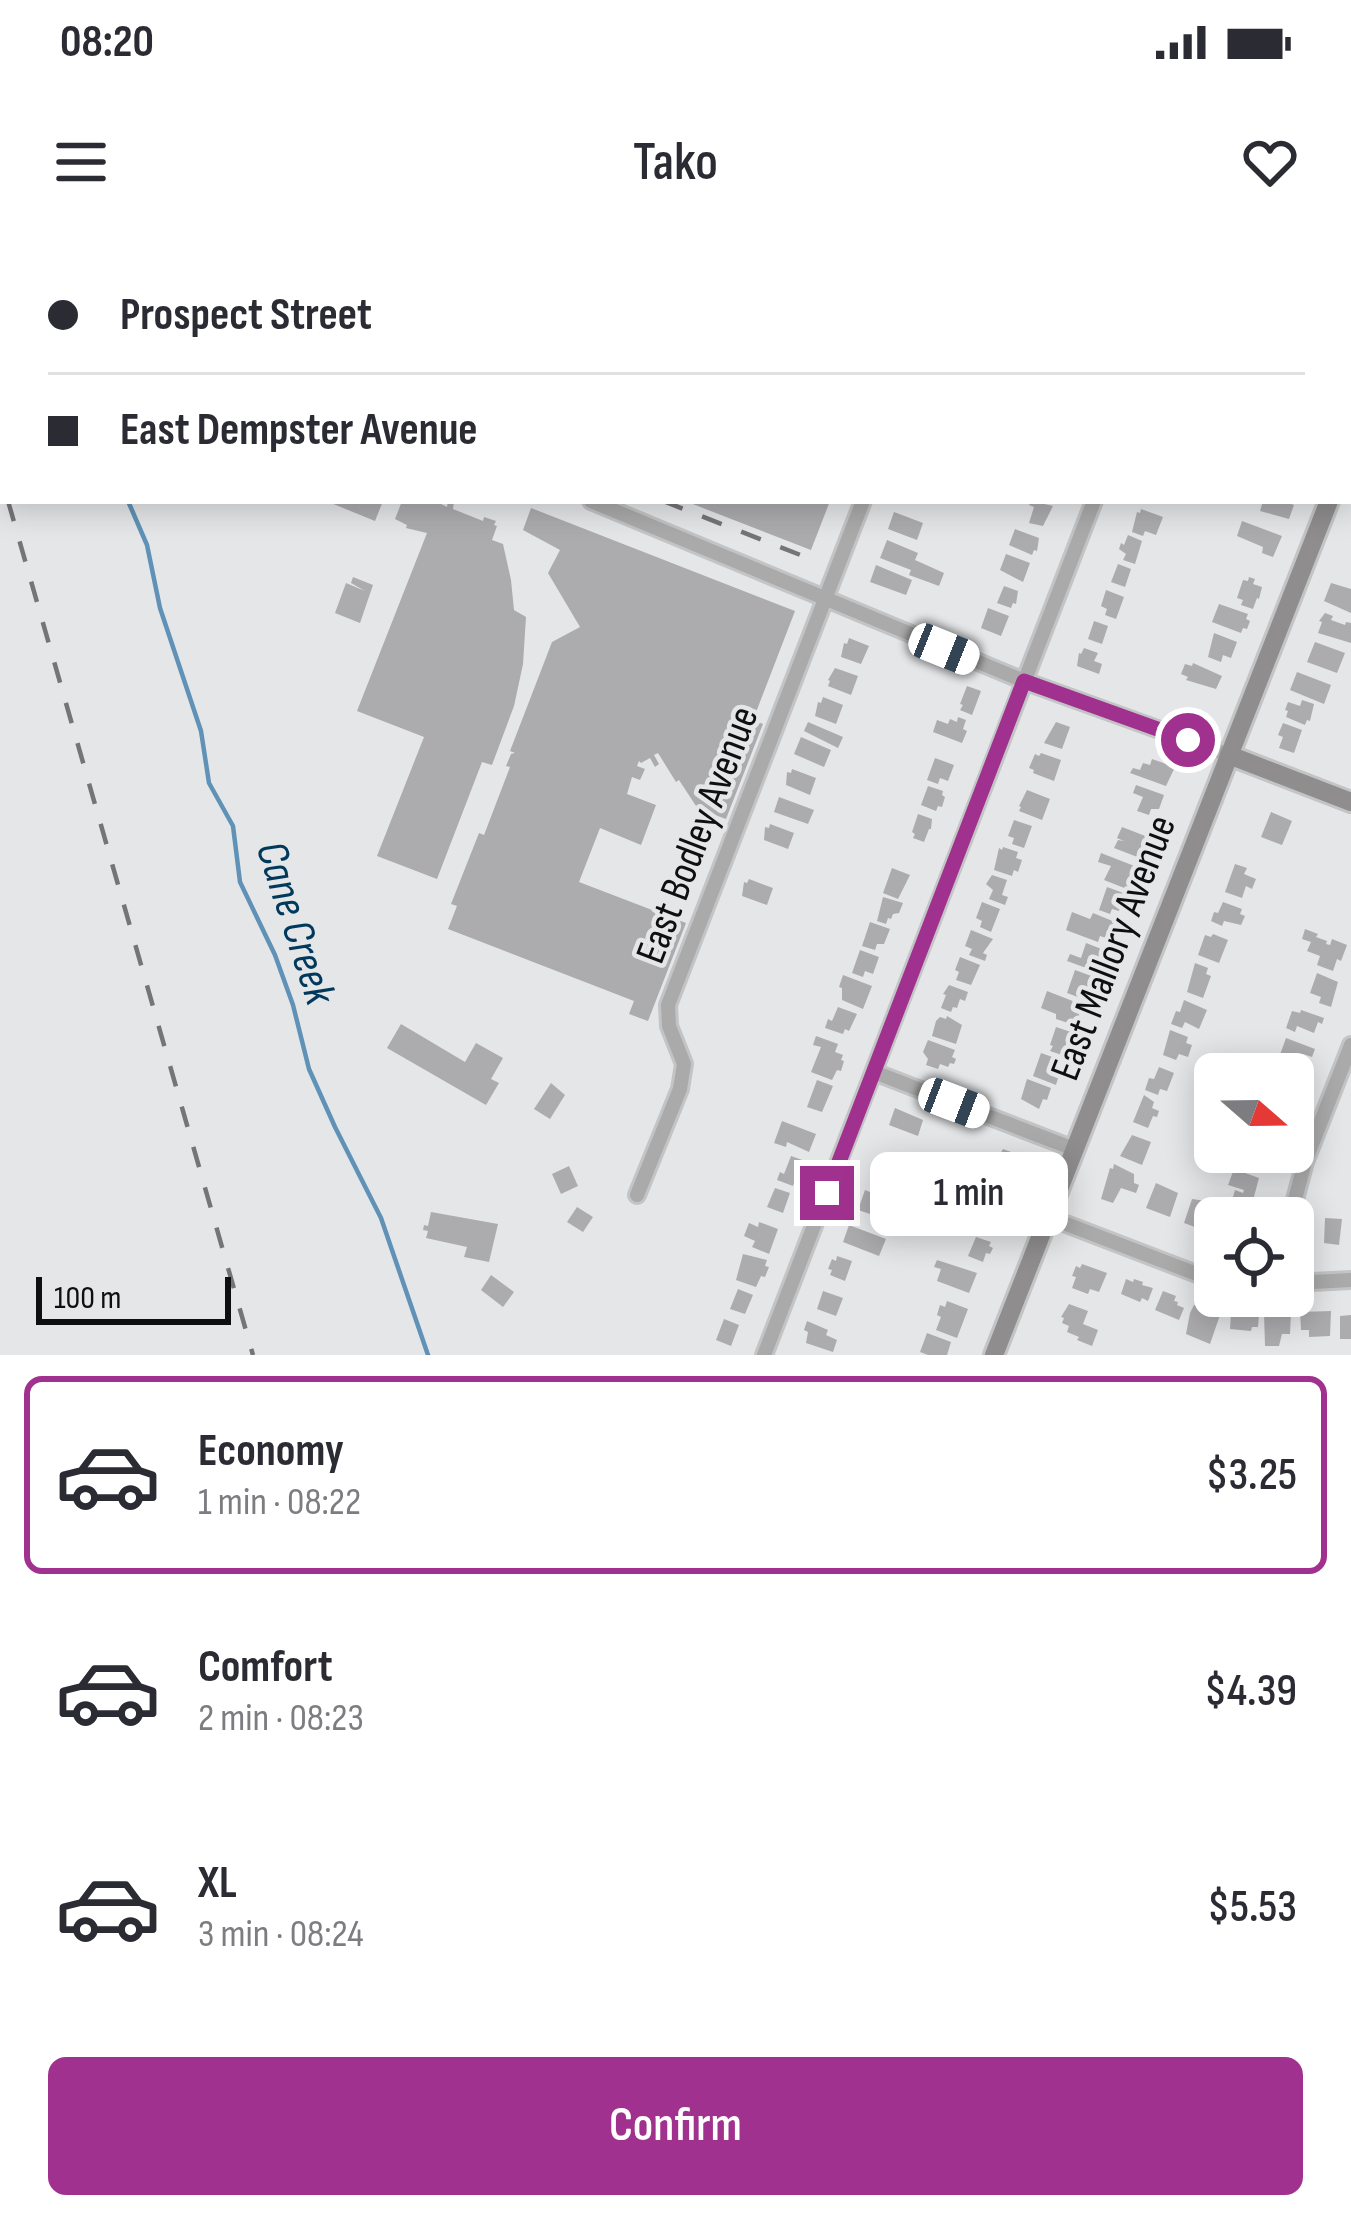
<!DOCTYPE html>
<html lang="en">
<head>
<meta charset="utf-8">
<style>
  :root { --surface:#fff; --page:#f7f7f7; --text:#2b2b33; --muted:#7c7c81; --line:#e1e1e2; --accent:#a1318e }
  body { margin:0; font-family:"Sofia Sans Condensed",sans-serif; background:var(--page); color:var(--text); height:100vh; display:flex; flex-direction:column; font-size:45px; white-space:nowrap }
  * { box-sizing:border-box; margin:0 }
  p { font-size:39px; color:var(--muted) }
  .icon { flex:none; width:66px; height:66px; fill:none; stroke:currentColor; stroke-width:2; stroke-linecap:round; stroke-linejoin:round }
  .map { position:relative; height:1115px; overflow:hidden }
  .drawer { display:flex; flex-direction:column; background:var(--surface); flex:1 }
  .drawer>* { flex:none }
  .banner { position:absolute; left:0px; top:0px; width:1353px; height:264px; box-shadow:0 6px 30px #0003; display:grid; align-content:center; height:264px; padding:0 48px; background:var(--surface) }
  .needle { width:78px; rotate:110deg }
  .controls { position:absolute; left:1194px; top:813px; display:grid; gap:24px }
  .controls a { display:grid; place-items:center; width:120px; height:120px; border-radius:18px; background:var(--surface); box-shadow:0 6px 30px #0003; font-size:60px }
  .scale { position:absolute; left:36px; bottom:30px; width:195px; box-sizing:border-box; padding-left:12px; border:6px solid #0f0f10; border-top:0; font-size:33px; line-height:42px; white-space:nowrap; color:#0f0f10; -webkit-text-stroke:9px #e5e6e8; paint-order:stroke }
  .end { position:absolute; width:54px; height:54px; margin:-27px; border:15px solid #a1318e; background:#fff; box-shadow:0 0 0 6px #fff }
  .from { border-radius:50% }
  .bubble { position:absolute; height:84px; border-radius:18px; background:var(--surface); box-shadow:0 6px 30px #0003; font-size:39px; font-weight:600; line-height:84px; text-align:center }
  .car { position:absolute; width:36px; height:72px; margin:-36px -18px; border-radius:15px; box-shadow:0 0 9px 3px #0007; background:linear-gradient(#fff 24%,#345 0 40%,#fff 0 76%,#345 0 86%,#fff 0) }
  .banner b { display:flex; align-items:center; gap:42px; height:114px; font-size:45px }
  .banner b+b { border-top:3px solid var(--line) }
  .banner i { width:30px; height:30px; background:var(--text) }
  ul { padding:21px 0 0; list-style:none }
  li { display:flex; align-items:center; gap:36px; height:198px; margin:0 24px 18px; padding:0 24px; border:6px solid transparent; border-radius:18px }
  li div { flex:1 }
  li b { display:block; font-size:45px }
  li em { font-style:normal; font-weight:600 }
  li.active { border-color:var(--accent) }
  li>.icon { width:108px; height:108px; stroke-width:1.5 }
  .primary-button { display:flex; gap:24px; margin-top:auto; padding:24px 48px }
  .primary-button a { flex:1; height:138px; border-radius:18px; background:var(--accent); color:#fff; font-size:48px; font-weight:600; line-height:138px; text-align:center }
  .status { display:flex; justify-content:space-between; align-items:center; height:84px; padding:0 60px; background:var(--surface); direction:ltr }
  .status svg { height:33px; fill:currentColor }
  header { display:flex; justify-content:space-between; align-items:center; height:156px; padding:0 48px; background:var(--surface); font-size:54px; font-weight:600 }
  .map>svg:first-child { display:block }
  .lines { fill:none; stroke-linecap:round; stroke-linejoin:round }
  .stream { stroke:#6092b7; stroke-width:4.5 }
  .building { fill:#acacaf }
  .street-casing { stroke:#c3c4c5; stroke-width:20 }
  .secondary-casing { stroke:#c3c4c5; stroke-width:24 }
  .street { stroke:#abaaaa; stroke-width:14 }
  .secondary { stroke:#8f8d8d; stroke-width:18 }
  .rail { stroke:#757577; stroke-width:4.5; stroke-dasharray:21 21; stroke-linecap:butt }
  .route { stroke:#a1318e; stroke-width:15 }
  .labels { text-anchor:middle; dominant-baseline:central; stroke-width:9; stroke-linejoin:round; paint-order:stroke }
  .street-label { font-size:42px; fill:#0f0f10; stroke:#e5e6e8 }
  .water-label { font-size:45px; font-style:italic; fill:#00395b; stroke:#e5e6e8 }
</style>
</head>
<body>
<div class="status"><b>08:20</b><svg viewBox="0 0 49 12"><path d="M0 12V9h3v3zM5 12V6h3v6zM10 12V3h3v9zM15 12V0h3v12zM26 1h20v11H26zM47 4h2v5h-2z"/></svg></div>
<header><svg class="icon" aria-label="menu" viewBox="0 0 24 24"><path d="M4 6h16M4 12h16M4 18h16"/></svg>Tako<svg class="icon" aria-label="heart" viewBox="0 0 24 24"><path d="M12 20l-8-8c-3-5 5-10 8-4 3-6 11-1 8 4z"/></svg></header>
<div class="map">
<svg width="1351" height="1115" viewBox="0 0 1351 1115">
  <rect width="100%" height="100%" fill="#e5e6e8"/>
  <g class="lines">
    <g class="stream">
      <polyline points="0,129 3,129"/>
      <polyline points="128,261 147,305 160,368 201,491 209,543 233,586 240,642 275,715 293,765 309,829 335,887 381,978 428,1115"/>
    </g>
  </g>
  <g class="building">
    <polygon points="326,261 383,261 375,281"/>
    <polygon points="402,261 440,261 439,263 447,267 448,261 454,261 453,269 483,281 484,277 496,281 494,285 497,286 492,300 503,304 511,340 514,370 526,377 523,424 514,466 492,525 482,522 437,639 377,616 424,497 357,471 427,293 406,288 407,285 395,279"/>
    <polygon points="685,261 830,261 811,310"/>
    <polygon points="1031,261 1053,266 1043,286 1029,283 1034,267 1029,265"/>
    <polygon points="1263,261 1292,261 1291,264 1294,265 1289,279 1260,271"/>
    <polygon points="531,268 795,371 753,480 763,484 726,579 698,569 679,540 676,542 658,513 654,515 659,524 655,527 650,518 641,523 639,521 637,526 645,529 640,540 632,537 627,554 656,565 641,605 600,588 579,642 686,683 648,781 629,774 634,761 448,689 457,666 451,664 479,593 484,595 510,527 506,526 511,514 515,513 510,511 552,402 580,387 548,333 560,310 523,290"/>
    <polygon points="1141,269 1163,277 1156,295 1145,291 1143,296 1132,292 1137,272 1140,273"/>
    <polygon points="894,272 923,283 917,300 888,289"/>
    <polygon points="1242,281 1282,296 1273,317 1262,313 1263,307 1237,296"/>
    <polygon points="1015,289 1039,298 1037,311 1034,310 1032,315 1009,305"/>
    <polygon points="1128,295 1142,301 1135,324 1123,320 1126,314 1119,309 1121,303 1124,305"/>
    <polygon points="887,300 918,313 915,320 944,333 939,346 909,335 911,330 880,318"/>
    <polygon points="1006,314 1030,323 1023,342 1000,330"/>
    <polygon points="1118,324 1131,329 1125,347 1111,342"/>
    <polygon points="876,325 912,340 906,355 870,342"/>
    <polygon points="353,337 373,345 360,383 335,373 346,343 365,351 351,343"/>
    <polygon points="1249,337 1255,339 1253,344 1262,347 1259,359 1257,358 1253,369 1241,365 1243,360 1237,358 1243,340 1248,341"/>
    <polygon points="1331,343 1351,349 1351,373 1324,361"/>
    <polygon points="1004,346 1018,351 1016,364 1013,363 1011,368 997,363"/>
    <polygon points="1106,350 1124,357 1116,379 1105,375 1107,369 1101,366"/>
    <polygon points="1219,364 1248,374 1246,379 1250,381 1247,389 1243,388 1241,393 1212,382"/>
    <polygon points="988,368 1009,376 1001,396 981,388"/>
    <polygon points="1325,373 1333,376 1331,380 1345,385 1346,382 1351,383 1351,403 1318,393 1322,382 1319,381"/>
    <polygon points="1094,381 1108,386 1102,404 1088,399"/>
    <polygon points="1214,393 1237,402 1231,418 1223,415 1221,422 1208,417"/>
    <polygon points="849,398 869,406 861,424 841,417 844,403 847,404"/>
    <polygon points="1315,402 1345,413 1337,433 1307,422"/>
    <polygon points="1084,408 1098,413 1094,421 1102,424 1099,434 1077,426 1079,413 1081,414"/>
    <polygon points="1193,423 1222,436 1216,449 1186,440 1188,437 1181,434 1185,424 1192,426"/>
    <polygon points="835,428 858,436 851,455 828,446 830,441 828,440"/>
    <polygon points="1297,432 1331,445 1324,464 1290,450"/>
    <polygon points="967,446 981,451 972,475 960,470 963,465 960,464"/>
    <polygon points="823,457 843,465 836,484 815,476 818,462 821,463"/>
    <polygon points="1302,460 1314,464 1310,481 1307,480 1305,485 1286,477 1288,471 1285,470 1288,462 1300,466"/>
    <polygon points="958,477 966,480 963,489 967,491 962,503 933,492 937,480 948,484 950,479 957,482"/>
    <polygon points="808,482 843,497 838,508 804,491"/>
    <polygon points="1056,482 1070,487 1062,509 1044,503"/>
    <polygon points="1283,483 1302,490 1294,513 1279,508 1283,497 1278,495"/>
    <polygon points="801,497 831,510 824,527 794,514"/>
    <polygon points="1041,513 1061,520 1054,541 1033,533 1034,530 1029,528 1035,514 1039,516"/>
    <polygon points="935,518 954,525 948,541 940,538 938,544 927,540"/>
    <polygon points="1152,519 1175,527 1166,546 1130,533 1133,528 1140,530 1143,523 1150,525"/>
    <polygon points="792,529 816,538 810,555 786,545 787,532 791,533"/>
    <polygon points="1136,545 1164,555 1159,569 1151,569 1149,575 1137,571 1143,557 1133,553"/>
    <polygon points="928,546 943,551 942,555 945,557 942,567 938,566 936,571 921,565"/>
    <polygon points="1027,550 1050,559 1042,580 1019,571 1021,567 1019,566"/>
    <polygon points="779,557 814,570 808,584 774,572"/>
    <polygon points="1271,572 1292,581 1282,605 1261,597"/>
    <polygon points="918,574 932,579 931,589 929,589 924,602 913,598 915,594 912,592"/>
    <polygon points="1014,580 1032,586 1024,608 1012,604 1014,598 1008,596"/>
    <polygon points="770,584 794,593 788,609 764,600 765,587 769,588"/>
    <polygon points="1122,587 1148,597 1140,618 1114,608 1118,600 1124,601 1117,598"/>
    <polygon points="1003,607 1018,612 1016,618 1022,620 1018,632 1014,630 1012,636 994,630 999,608 1002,610"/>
    <polygon points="1101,613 1137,627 1131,643 1135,644 1132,651 1104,640 1111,626 1098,622"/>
    <polygon points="1235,624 1247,628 1244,634 1256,639 1252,649 1246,646 1242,658 1225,652"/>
    <polygon points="892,628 910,635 898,659 883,653"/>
    <polygon points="992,635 1007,640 1002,655 1008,657 1005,665 989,659 993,650 986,644"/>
    <polygon points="749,639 773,648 767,665 742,656 744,642 747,643"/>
    <polygon points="1107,647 1126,654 1119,671 1112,669 1110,674 1099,670"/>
    <polygon points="883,657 903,663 899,673 893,674 891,679 888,678 886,684 877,681"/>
    <polygon points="982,662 1000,669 991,692 980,687 982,681 976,678"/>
    <polygon points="1223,662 1242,669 1240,674 1245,676 1241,685 1224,681 1222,686 1211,681 1214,672 1218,673"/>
    <polygon points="1072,672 1090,679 1093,673 1115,682 1109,699 1100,696 1098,702 1066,690"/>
    <polygon points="870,682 890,689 884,704 877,704 875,710 862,706"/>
    <polygon points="1305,689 1318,694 1316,697 1327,701 1326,704 1330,705 1332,699 1347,705 1341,721 1337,719 1333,731 1317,725 1320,716 1307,711 1311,702 1302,699"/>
    <polygon points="971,690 993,699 983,713 987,715 985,721 969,715 972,709 965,706"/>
    <polygon points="1213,694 1228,700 1219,723 1198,715 1205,695 1211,697"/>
    <polygon points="1086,703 1104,710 1100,722 1099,726 1102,727 1100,733 1067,721 1070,714 1081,718"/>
    <polygon points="860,710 879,717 873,734 865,731 863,737 852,733"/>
    <polygon points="960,717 980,725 971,745 956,740 959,732 955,730"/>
    <polygon points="1195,723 1208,728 1206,734 1211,736 1203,758 1187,752"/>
    <polygon points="1075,730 1094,737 1087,753 1080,752 1078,757 1067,753"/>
    <polygon points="1317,733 1338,742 1331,767 1319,763 1321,757 1310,753"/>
    <polygon points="843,735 872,746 863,769 842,760 842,748 839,747"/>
    <polygon points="949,745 968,752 965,761 960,759 957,768 953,767 951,772 941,768 946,755 943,754"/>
    <polygon points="1047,751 1083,765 1078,778 1074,777 1071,784 1056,779 1056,774 1041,768"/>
    <polygon points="1184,760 1207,770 1199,789 1185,782 1182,788 1171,784 1176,771 1180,772"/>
    <polygon points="838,767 857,774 849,791 845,789 843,794 825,788 828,779 832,781"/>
    <polygon points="1301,770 1324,778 1322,784 1318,782 1314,793 1297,786 1295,792 1286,788 1292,771 1300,773"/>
    <polygon points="947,776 962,785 956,804 932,796 936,781 940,777 946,779"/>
    <polygon points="401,784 465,822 476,803 503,818 491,839 499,843 486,865 387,808"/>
    <polygon points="1056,787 1071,792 1062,815 1050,811 1053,806 1050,805"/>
    <polygon points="1170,790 1188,797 1186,803 1192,805 1188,817 1179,814 1176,820 1163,815"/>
    <polygon points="816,796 838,804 835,812 843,815 841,820 844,821 841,831 837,830 832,840 811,832 821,807 813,805"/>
    <polygon points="1286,798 1315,809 1312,817 1303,814 1297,829 1277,823"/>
    <polygon points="928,800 955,810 952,817 956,819 954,824 950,823 948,827 940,824 938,829 926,825 928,819 923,812"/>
    <polygon points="1041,813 1061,820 1056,833 1052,831 1050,835 1058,838 1056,845 1033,836"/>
    <polygon points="1159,827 1174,833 1167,851 1160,849 1158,855 1145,850 1149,838 1154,839"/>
    <polygon points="1027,839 1051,848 1047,860 1043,859 1039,869 1021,859"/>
    <polygon points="817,840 833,846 822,872 807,867"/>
    <polygon points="551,843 565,855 550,879 534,869"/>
    <polygon points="1144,855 1154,862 1152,868 1159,871 1157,877 1153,876 1148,888 1133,882"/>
    <polygon points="895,868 923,880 918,896 889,885"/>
    <polygon points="782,881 816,894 809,912 787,902 786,907 774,903"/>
    <polygon points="1132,895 1151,902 1142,925 1120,916"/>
    <polygon points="1003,909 1022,916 1019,929 1017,928 1011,944 996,939 1001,925 995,923"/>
    <polygon points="791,916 805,921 804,925 809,927 801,942 795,940 793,946 777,940 780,932 784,934"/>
    <polygon points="1114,924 1134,934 1134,943 1139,945 1136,953 1121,948 1113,963 1101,959 1110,928 1113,929"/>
    <polygon points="569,926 578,946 561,954 552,934"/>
    <polygon points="1234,929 1259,938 1252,964 1233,957 1235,950 1243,953 1244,950 1228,945"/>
    <polygon points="1156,943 1178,953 1170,977 1146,968"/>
    <polygon points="775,948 790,953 783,973 767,967"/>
    <polygon points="865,950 880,956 873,975 858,970"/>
    <polygon points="1192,959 1206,961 1205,964 1215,967 1206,991 1184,983"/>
    <polygon points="983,966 1002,973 997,986 992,984 991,988 968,980 972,969 981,972"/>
    <polygon points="577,967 593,977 583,992 567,982"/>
    <polygon points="431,972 498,984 489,1022 464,1017 467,1007 426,998 428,991 423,990 424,985 428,986"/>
    <polygon points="1325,978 1342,979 1339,1005 1324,1003"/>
    <polygon points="759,982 778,989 769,1014 752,1007 755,1001 744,996 749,983 758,987"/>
    <polygon points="849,985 886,999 879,1016 843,1002"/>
    <polygon points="976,997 991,1002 989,1006 993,1008 990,1014 986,1013 983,1022 968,1016"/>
    <polygon points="743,1014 767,1020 765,1026 769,1027 765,1037 761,1036 756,1047 736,1040"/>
    <polygon points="837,1016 852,1021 845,1041 830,1035 832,1030 828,1029 832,1019 836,1021"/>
    <polygon points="937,1020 977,1033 969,1053 937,1041 941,1029 934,1027"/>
    <polygon points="1082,1024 1107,1033 1099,1052 1090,1049 1088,1054 1072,1048 1076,1037 1072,1036 1076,1026 1080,1028"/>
    <polygon points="491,1035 514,1052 503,1067 481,1050"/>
    <polygon points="1126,1039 1133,1042 1134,1039 1143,1042 1142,1045 1153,1048 1148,1061 1142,1058 1140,1062 1121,1054"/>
    <polygon points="738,1049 753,1055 745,1074 730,1069"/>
    <polygon points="823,1051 843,1058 836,1076 817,1069"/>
    <polygon points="1163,1051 1176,1056 1174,1061 1178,1062 1177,1065 1184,1068 1179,1080 1155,1070"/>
    <polygon points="947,1061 968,1069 957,1098 936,1090 941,1077 937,1075 940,1065 945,1067"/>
    <polygon points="1069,1064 1088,1071 1083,1084 1098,1090 1092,1106 1077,1100 1079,1097 1067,1092 1069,1086 1062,1083 1064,1078 1061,1077"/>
    <polygon points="1199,1064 1221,1072 1210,1104 1186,1094 1190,1073 1194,1065 1198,1066"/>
    <polygon points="1237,1071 1259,1074 1258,1087 1252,1087 1251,1091 1230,1089 1231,1073"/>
    <polygon points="1281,1071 1291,1073 1290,1094 1282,1094 1279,1106 1265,1106 1264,1074 1281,1074"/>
    <polygon points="1331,1071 1330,1096 1309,1097 1309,1090 1301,1090 1300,1072"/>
    <polygon points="1351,1075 1351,1099 1340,1099 1340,1076"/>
    <polygon points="724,1079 739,1085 731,1106 716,1100"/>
    <polygon points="807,1081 828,1090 826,1095 837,1100 833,1112 806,1103 808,1092 804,1090"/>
    <polygon points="927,1093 951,1102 947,1115 928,1115 920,1112"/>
  </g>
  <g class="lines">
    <g class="street-casing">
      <g id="street">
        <polyline points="965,3 966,0"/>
        <polyline points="1193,3 1195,0"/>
        <polyline points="591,261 1024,441 1229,515"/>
        <polyline points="874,832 1074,909"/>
        <polyline points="637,955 680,849 684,824 669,786 668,765 863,261"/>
        <polyline points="1048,977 1215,1041"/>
        <polyline points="1290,978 1305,922 1351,805"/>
        <polyline points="1293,1043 1351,1040"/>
        <polyline points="764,1115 1094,261"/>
      </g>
    </g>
    <g class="secondary-casing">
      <g id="secondary">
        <polyline points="1350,207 1351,205"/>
        <polyline points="1229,515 1351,562"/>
        <polyline points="994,1115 1329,261"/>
      </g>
    </g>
    <use href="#street" class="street"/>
    <use href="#secondary" class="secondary"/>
    <g class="rail">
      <polyline points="25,0 28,3"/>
      <polyline points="266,0 274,3"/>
      <polyline points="293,0 300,3"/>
      <polyline points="0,197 3,207"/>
      <polyline points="0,232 3,242"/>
      <polyline points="8,261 253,1115"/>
      <polyline points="663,261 803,316"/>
    </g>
  </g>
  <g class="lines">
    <polyline class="route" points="827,953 1024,441 1188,500"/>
  </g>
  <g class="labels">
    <g class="street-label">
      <text transform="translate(698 595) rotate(-69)">East Bodley Avenue</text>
      <text transform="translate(1114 708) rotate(-69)">East Mallory Avenue</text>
    </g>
    <g class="water-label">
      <text transform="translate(295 683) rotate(72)">Cane Creek</text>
    </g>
  </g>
</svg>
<div class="controls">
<a><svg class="needle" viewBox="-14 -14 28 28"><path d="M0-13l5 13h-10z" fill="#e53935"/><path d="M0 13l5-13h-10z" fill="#7c7c81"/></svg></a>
<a><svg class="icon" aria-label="locate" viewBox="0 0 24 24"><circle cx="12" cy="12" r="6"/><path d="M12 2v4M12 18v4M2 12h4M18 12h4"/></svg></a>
</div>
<div class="scale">100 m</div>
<i class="end from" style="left:1188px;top:500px"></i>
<i class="end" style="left:827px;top:953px"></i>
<div class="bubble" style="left:870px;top:912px;width:198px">1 min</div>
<i class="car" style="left:944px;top:409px;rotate:112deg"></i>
<i class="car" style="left:954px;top:863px;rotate:111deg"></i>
<div class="banner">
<b><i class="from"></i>Prospect Street</b>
<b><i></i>East Dempster Avenue</b>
</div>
</div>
<section class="drawer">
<ul>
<li class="active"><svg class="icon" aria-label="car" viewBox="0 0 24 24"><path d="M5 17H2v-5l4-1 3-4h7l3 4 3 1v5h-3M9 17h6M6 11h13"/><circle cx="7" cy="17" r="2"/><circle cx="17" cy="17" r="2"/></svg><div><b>Economy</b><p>1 min · 08:22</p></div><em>$3.25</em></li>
<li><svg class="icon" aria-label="car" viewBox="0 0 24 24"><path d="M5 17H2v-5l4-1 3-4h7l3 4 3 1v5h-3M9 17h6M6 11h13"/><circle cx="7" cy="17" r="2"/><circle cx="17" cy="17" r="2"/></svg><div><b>Comfort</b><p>2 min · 08:23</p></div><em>$4.39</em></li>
<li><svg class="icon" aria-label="car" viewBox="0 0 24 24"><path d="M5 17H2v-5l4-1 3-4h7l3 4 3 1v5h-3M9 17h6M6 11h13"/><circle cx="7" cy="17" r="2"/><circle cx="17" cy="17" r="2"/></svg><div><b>XL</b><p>3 min · 08:24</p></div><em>$5.53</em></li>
</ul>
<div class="primary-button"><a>Confirm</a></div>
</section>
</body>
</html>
